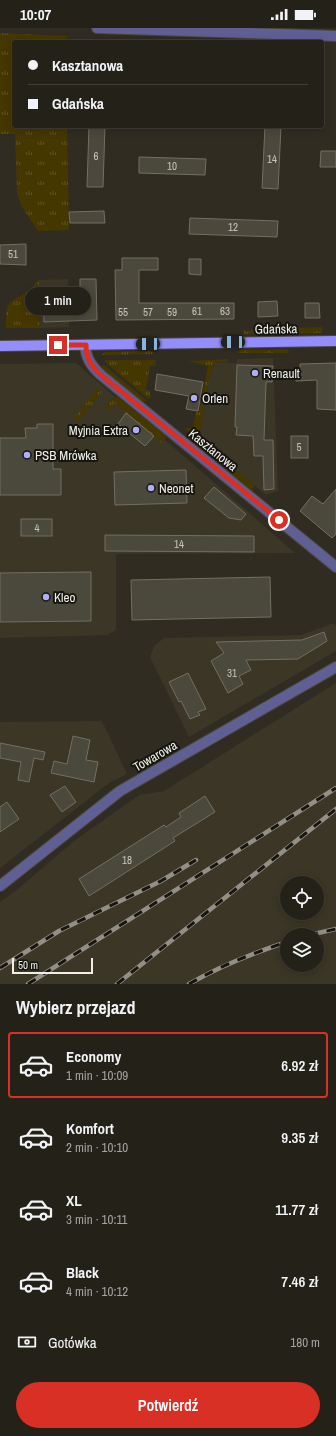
<!DOCTYPE html>
<html lang="pl">
<head>
<meta charset="utf-8">
<style>
  :root { --surface:#242119; --page:#302e26; --text:#f1f3f6; --muted:#a3a3a2; --line:#413e38; --accent:#d93025 }
  body { margin:0; font-family:"Archivo Narrow",sans-serif; background:var(--page); color:var(--text); height:100vh; display:flex; flex-direction:column; font-size:15px; white-space:nowrap }
  * { box-sizing:border-box; margin:0 }
  p { font-size:13px; color:var(--muted) }
  .icon { flex:none; width:22px; height:22px; fill:none; stroke:currentColor; stroke-width:2; stroke-linecap:round; stroke-linejoin:round }
  .map { position:relative; height:956px; overflow:hidden }
  .sheet { display:flex; flex-direction:column; background:var(--surface); flex:1 }
  .sheet>* { flex:none }
  .hud { position:absolute; left:12px; top:12px; width:312px; height:88px; border-radius:4px; box-shadow:0 2px 10px #0003,0 0 0 1px var(--line); display:grid; align-content:center; height:88px; padding:0 16px; background:var(--surface) }
  .fabs { position:absolute; left:280px; top:848px; display:grid; gap:8px }
  .fabs a { display:grid; place-items:center; width:44px; height:44px; border-radius:50%; background:var(--surface); box-shadow:0 2px 10px #0003,0 0 0 1px var(--line); font-size:20px }
  .scale { position:absolute; left:12px; bottom:10px; width:81px; box-sizing:border-box; padding-left:4px; border:2px solid #f0eee7; border-top:0; font-size:11px; line-height:14px; white-space:nowrap; color:#f0eee7; -webkit-text-stroke:3px #161510; paint-order:stroke }
  .end { position:absolute; width:18px; height:18px; margin:-9px; border:5px solid #d93025; background:#fff; box-shadow:0 0 0 2px #fff }
  .from { border-radius:50% }
  .bubble { position:absolute; height:28px; border-radius:14px; background:var(--surface); box-shadow:0 2px 10px #0003,0 0 0 1px var(--line); font-size:13px; font-weight:600; line-height:28px; text-align:center }
  .car { position:absolute; width:12px; height:24px; margin:-12px -6px; border-radius:5px; box-shadow:0 0 3px 1px #0007; background:linear-gradient(#222 24%,#8ab4d8 0 40%,#222 0 76%,#8ab4d8 0 86%,#222 0) }
  .hud b { display:flex; align-items:center; gap:14px; height:38px; font-size:15px }
  .hud b+b { border-top:1px solid var(--line) }
  .hud i { width:10px; height:10px; background:var(--text) }
  ul { padding:0; list-style:none }
  li { display:flex; align-items:center; gap:12px; height:66px; margin:0 8px 6px; padding:0 8px; border:2px solid transparent; border-radius:4px }
  li div { flex:1 }
  li b { display:block; font-size:15px }
  li em { font-style:normal; font-weight:600 }
  li.selected { border-color:var(--accent) }
  li>.icon { width:36px; height:36px; stroke-width:1.5 }
  h2 { padding:0 16px; font-size:18px; line-height:48px }
  .pay { display:flex; align-items:center; gap:10px; height:44px; padding:0 16px; font-size:15px }
  .pay p { margin-inline-start:auto }
  .cta { display:flex; gap:8px; margin-top:auto; padding:8px 16px }
  .cta a { flex:1; height:46px; border-radius:24px; background:var(--accent); color:#fff; font-size:16px; font-weight:600; line-height:46px; text-align:center }
  .status { display:flex; justify-content:space-between; align-items:center; height:28px; padding:0 20px; background:var(--surface); direction:ltr }
  .status svg { height:11px; fill:currentColor }
  .map>svg:first-child { display:block }
  .built { fill:#3b3625; fill-rule:evenodd }
  .grass { fill:url(#grass-tufts) }
  .building { fill:#4b483c; stroke:#736f63 }
  .lines { fill:none; stroke-linecap:round; stroke-linejoin:round }
  .minor-casing { stroke:#4b473d; stroke-width:12 }
  .major-casing { stroke:#4b473d; stroke-width:12 }
  .minor { stroke:#605f94; stroke-width:10 }
  .major { stroke:#948efc; stroke-width:10 }
  .rail-casing { stroke:#928f86; stroke-width:4.5 }
  .rail { stroke:#161510; stroke-width:3; stroke-dasharray:9; stroke-linecap:butt }
  .route { stroke:#d93025; stroke-width:5 }
  .poi-dot { fill:#aeaefa; stroke:#161510; stroke-width:1.5 }
  .labels { text-anchor:middle; dominant-baseline:central; stroke-width:4; stroke-linejoin:round; paint-order:stroke }
  .number-label { font-size:11px; fill:#c7c4bc }
  .street-label { font-size:13px; fill:#f0eee7; stroke:#161510 }
  .poi-label { font-size:13px; fill:#f0eee7; stroke:#161510; text-anchor:start }
</style>
</head>
<body>
<div class="status"><b>10:07</b><svg viewBox="0 0 49 12"><path d="M0 12V9h3v3zM5 12V6h3v6zM10 12V3h3v9zM15 12V0h3v12zM26 1h20v11H26zM47 4h2v5h-2z"/></svg></div>
<div class="map">
<svg width="336" height="956" viewBox="0 0 336 956">
  <defs>
    <pattern id="grass-tufts" width="24" height="20" patternUnits="userSpaceOnUse"><rect width="24" height="20" fill="#453700"/><path d="M3 7l-1-3M5 7V3M7 7l1-3M15 17l-1-3M17 17v-4M19 17l1-3" fill="none" stroke="#605425"/></pattern>
  </defs>
  <rect width="100%" height="100%" fill="#302c21"/>
  <g class="built">
    <polygon points="68,251 69,299 40,300 39,252"/>
    <polygon points="273,330 278,463 266,467 199,411 210,346 212,346 214,335 237,335 237,331"/>
    <polygon points="76,335 261,495 295,525 116,526 116,602 108,607 0,610 0,336"/>
    <polygon points="334,595 336,598 336,623 189,709 150,629 154,618 164,610 301,607"/>
    <path d="M336,655V956H0V874L18,861L74,813L139,767L164,763ZM287,855H317V885H287ZM287,907H317V937H287Z"/>
    <polygon points="102,693 127,746 109,755 0,840 0,694"/>
  </g>
  <g class="grass">
    <polygon points="0,5 68,8 66,14 14,14 14,98 67,98 69,202 38,203 22,179 17,166 15,106 0,106"/>
    <path d="M39,252L40,300H6C6,273 6,277 28,263C33,260 34,255 39,252Z"/>
    <polygon points="322,299 322,303 321,305 287,306 286,304 286,300"/>
    <polygon points="274,300 279,300 278,306 244,306 242,302 249,303 249,302 270,301 271,303 273,303"/>
    <polygon points="287,321 289,325 238,325 240,322"/>
    <polygon points="151,323 155,326 101,327 106,324"/>
    <polygon points="228,331 228,334 214,335 212,346 210,346 199,411 216,426 209,428 187,410 189,407 196,414 198,412 184,400 193,400 196,384 199,384 208,338 188,333"/>
    <polygon points="105,332 156,332 155,338 150,338 146,361 150,364 151,369 149,371 105,334"/>
    <polygon points="103,337 104,337 147,373 142,373 103,341 101,339"/>
    <polygon points="97,360 102,364 78,394 74,391"/>
    <polygon points="114,369 117,369 165,407 166,410 162,415 115,375 108,383 105,380 110,372"/>
    <polygon points="223,431 254,457 253,463 251,463 224,440 222,436"/>
  </g>
  <g class="building">
    <polygon points="89,98 105,98 103,159 87,159"/>
    <polygon points="265,98 281,98 278,161 262,160"/>
    <polygon points="321,123 336,123 336,139 320,139"/>
    <polygon points="139,129 206,131 205,147 139,145"/>
    <polygon points="104,183 105,195 70,195 69,184"/>
    <polygon points="190,190 278,193 277,209 189,206"/>
    <polygon points="26,216 26,237 0,236 0,217"/>
    <polygon points="122,230 158,230 158,242 139,242 139,275 234,275 234,291 116,292 115,242 122,242"/>
    <polygon points="189,231 201,231 201,247 189,246"/>
    <polygon points="80,251 96,251 97,292 44,294 43,273 80,273"/>
    <polygon points="277,273 278,288 258,289 258,274"/>
    <polygon points="305,275 319,275 320,290 305,290"/>
    <polygon points="336,335 336,382 317,381 317,352 296,353 296,343 300,343 300,336"/>
    <polygon points="237,337 273,338 272,354 266,354 264,412 273,412 274,461 264,462 263,428 254,428 253,408 236,407 237,399 235,399"/>
    <polygon points="157,346 203,354 198,383 186,381 189,368 155,362"/>
    <polygon points="126,385 154,408 145,418 118,396"/>
    <polygon points="37,396 53,396 53,441 61,441 61,467 0,467 0,410 26,410 25,400 37,400"/>
    <rect x="291" y="408" width="17" height="22"/>
    <polygon points="186,442 187,475 115,477 114,444"/>
    <polygon points="214,459 246,486 241,492 229,490 204,470"/>
    <polygon points="336,461 336,506 332,510 300,483 312,468 323,476"/>
    <rect x="21" y="491" width="31" height="17"/>
    <polygon points="105,507 254,508 254,524 105,523"/>
    <polygon points="91,544 91,593 0,594 0,545"/>
    <polygon points="270,549 271,589 132,592 131,552"/>
    <polygon points="324,604 327,613 298,631 246,632 251,642 239,648 243,656 228,665 211,633 224,625 216,614 302,612"/>
    <polygon points="188,645 206,681 198,684 200,687 190,691 181,673 179,674 169,654"/>
    <polygon points="73,708 90,712 86,732 98,734 94,754 51,745 54,733 67,736"/>
    <polygon points="0,715 45,724 43,732 34,730 29,754 18,752 21,734 0,730"/>
    <polygon points="65,758 76,774 62,784 50,767"/>
    <polygon points="205,768 215,784 173,810 175,813 89,868 79,851 164,797 166,799 181,789 179,785"/>
    <polygon points="7,774 19,791 0,804 0,779"/>
  </g>
  <g class="lines">
    <g class="minor-casing">
      <g id="minor">
        <polyline points="97,0 336,8"/>
        <path d="M85,317C86,330 91,338 101,347L336,539"/>
        <polyline points="0,858 120,763 336,639"/>
      </g>
    </g>
    <g class="major-casing">
      <polyline id="major" points="0,318 336,313"/>
    </g>
    <use href="#minor" class="minor"/>
    <use href="#major" class="major"/>
    <g class="rail-casing">
      <g id="rail">
        <polyline points="309,907 336,901"/>
        <polyline points="0,940 59,903 161,853 196,832"/>
        <polyline points="28,956 336,760"/>
        <polyline points="117,956 336,781"/>
        <path d="M189,956C220,938 253,925 287,914"/>
      </g>
    </g>
    <use href="#rail" class="rail"/>
  </g>
  <g class="lines">
    <path class="route" d="M58,317H86C86,330 91,338 101,347L279,492"/>
  </g>
  <g class="poi-dot">
    <circle cx="255" cy="345" r="4"/>
    <circle cx="194" cy="370" r="4"/>
    <circle cx="136" cy="402" r="4"/>
    <circle cx="27" cy="427" r="4"/>
    <circle cx="151" cy="460" r="4"/>
    <circle cx="46" cy="569" r="4"/>
  </g>
  <g class="labels">
    <g class="number-label">
      <text x="96" y="128">6</text>
      <text x="272" y="131">14</text>
      <text x="172" y="138">10</text>
      <text x="233" y="199">12</text>
      <text x="13" y="226">51</text>
      <text x="197" y="283">61</text>
      <text x="225" y="283">63</text>
      <text x="123" y="284">55</text>
      <text x="148" y="284">57</text>
      <text x="172" y="284">59</text>
      <text x="299" y="419">5</text>
      <text x="37" y="500">4</text>
      <text x="179" y="516">14</text>
      <text x="232" y="645">31</text>
      <text x="127" y="832">18</text>
    </g>
    <g class="street-label">
      <text transform="translate(276 301) rotate(-1)">Gdańska</text>
      <text transform="translate(213 422) rotate(39)">Kasztanowa</text>
      <text transform="translate(155 728) rotate(-30)">Towarowa</text>
    </g>
    <g class="poi-label">
      <text x="263" y="345">Renault</text>
      <text x="202" y="370">Orlen</text>
      <text x="128" y="402" text-anchor="end">Myjnia Extra</text>
      <text x="35" y="427">PSB Mrówka</text>
      <text x="159" y="460">Neonet</text>
      <text x="54" y="569">Kleo</text>
    </g>
  </g>
</svg>
<div class="fabs">
<a><svg class="icon" aria-label="locate" viewBox="0 0 24 24"><circle cx="12" cy="12" r="6"/><path d="M12 2v4M12 18v4M2 12h4M18 12h4"/></svg></a>
<a><svg class="icon" aria-label="layers" viewBox="0 0 24 24"><path d="M12 4l9 5-9 5-9-5zM3 14l9 5 9-5"/></svg></a>
</div>
<div class="scale">50 m</div>
<i class="end from" style="left:279px;top:492px"></i>
<i class="end" style="left:58px;top:317px"></i>
<div class="bubble" style="left:25px;top:259px;width:66px">1 min</div>
<i class="car" style="left:233px;top:314px;rotate:269deg"></i>
<i class="car" style="left:148px;top:316px;rotate:269deg"></i>
<div class="hud">
<b><i class="from"></i>Kasztanowa</b>
<b><i></i>Gdańska</b>
</div>
</div>
<section class="sheet">
<h2>Wybierz przejazd</h2>
<ul>
<li class="selected"><svg class="icon" aria-label="car" viewBox="0 0 24 24"><path d="M5 17H2v-5l4-1 3-4h7l3 4 3 1v5h-3M9 17h6M6 11h13"/><circle cx="7" cy="17" r="2"/><circle cx="17" cy="17" r="2"/></svg><div><b>Economy</b><p>1 min · 10:09</p></div><em>6.92 zł</em></li>
<li><svg class="icon" aria-label="car" viewBox="0 0 24 24"><path d="M5 17H2v-5l4-1 3-4h7l3 4 3 1v5h-3M9 17h6M6 11h13"/><circle cx="7" cy="17" r="2"/><circle cx="17" cy="17" r="2"/></svg><div><b>Komfort</b><p>2 min · 10:10</p></div><em>9.35 zł</em></li>
<li><svg class="icon" aria-label="car" viewBox="0 0 24 24"><path d="M5 17H2v-5l4-1 3-4h7l3 4 3 1v5h-3M9 17h6M6 11h13"/><circle cx="7" cy="17" r="2"/><circle cx="17" cy="17" r="2"/></svg><div><b>XL</b><p>3 min · 10:11</p></div><em>11.77 zł</em></li>
<li><svg class="icon" aria-label="car" viewBox="0 0 24 24"><path d="M5 17H2v-5l4-1 3-4h7l3 4 3 1v5h-3M9 17h6M6 11h13"/><circle cx="7" cy="17" r="2"/><circle cx="17" cy="17" r="2"/></svg><div><b>Black</b><p>4 min · 10:12</p></div><em>7.46 zł</em></li>
</ul>
<div class="pay"><svg class="icon" aria-label="cash" viewBox="0 0 24 24"><path d="M3 7h18v10H3z"/><circle cx="12" cy="12" r="2"/></svg>Gotówka<p>180 m</p></div>
<div class="cta"><a>Potwierdź</a></div>
</section>
</body>
</html>
